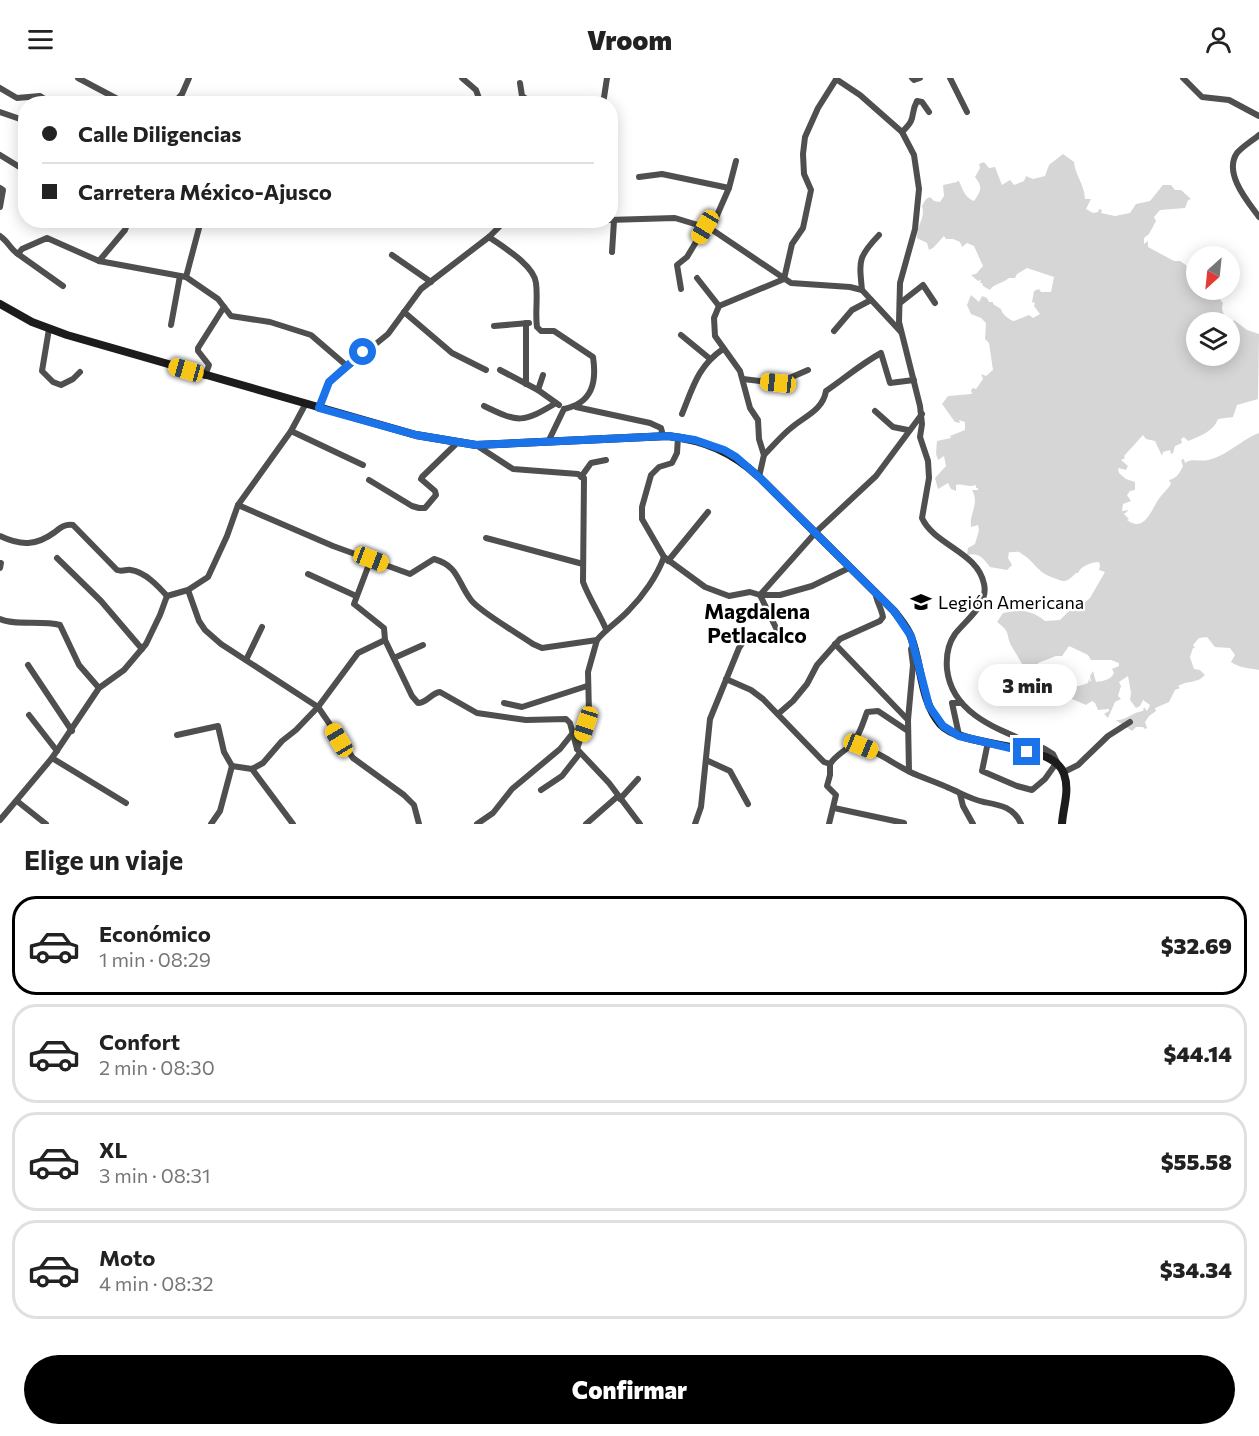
<!DOCTYPE html>
<html lang="es">
<head>
<meta charset="utf-8">
<style>
  :root { --surface:#fff; --page:#f2f2f2; --text:#222; --muted:#767676; --line:#e0e0e0; --accent:#000 }
  body { margin:0; font-family:Commissioner,sans-serif; background:var(--page); color:var(--text); height:100vh; display:flex; flex-direction:column; font-size:22px; white-space:nowrap }
  * { box-sizing:border-box; margin:0 }
  p { font-size:20px; color:var(--muted) }
  .icon { flex:none; width:33px; height:33px; fill:none; stroke:currentColor; stroke-width:2; stroke-linecap:round; stroke-linejoin:round }
  .map { position:relative; height:746px; overflow:hidden }
  .side { display:flex; flex-direction:column; background:var(--surface); flex:1 }
  .side>* { flex:none }
  .hud { position:absolute; left:18px; top:18px; width:600px; height:132px; border-radius:24px; box-shadow:0 3px 15px #0003; display:grid; align-content:center; height:132px; padding:0 24px; background:var(--surface) }
  .needle { width:39px; rotate:207deg }
  .tools { position:absolute; left:1186px; top:168px; display:grid; gap:12px }
  .tools a { display:grid; place-items:center; width:54px; height:54px; border-radius:50%; background:var(--surface); box-shadow:0 3px 15px #0003; font-size:30px }
  .end { position:absolute; width:27px; height:27px; margin:-14px; border:8px solid #1a73e8; background:#fff; box-shadow:0 0 0 3px #fff }
  .from { border-radius:50% }
  .bubble { position:absolute; height:42px; border-radius:21px; background:var(--surface); box-shadow:0 3px 15px #0003; font-size:20px; font-weight:800; line-height:42px; text-align:center }
  .car { position:absolute; width:18px; height:36px; margin:-18px -9px; border-radius:8px; box-shadow:0 0 4px 2px #0007; background:linear-gradient(#f5c518 24%,#345 0 40%,#f5c518 0 76%,#345 0 86%,#f5c518 0) }
  .hud b { display:flex; align-items:center; gap:21px; height:57px; font-size:22px }
  .hud b+b { border-top:2px solid var(--line) }
  .hud i { width:15px; height:15px; background:var(--text) }
  ul { padding:0; list-style:none }
  li { display:flex; align-items:center; gap:18px; height:99px; margin:0 12px 9px; padding:0 12px; border:3px solid var(--line); border-radius:24px }
  li div { flex:1 }
  li b { display:block; font-size:22px }
  li em { font-style:normal; font-weight:800 }
  li.active { border-color:var(--accent) }
  li>.icon { width:54px; height:54px; stroke-width:1.5 }
  h2 { padding:0 24px; font-size:27px; line-height:72px }
  .button { display:flex; gap:12px; margin-top:auto; padding:12px 24px }
  .button a { flex:1; height:69px; border-radius:36px; background:var(--accent); color:#fff; font-size:24px; font-weight:800; line-height:69px; text-align:center }
  header { display:flex; justify-content:space-between; align-items:center; height:78px; padding:0 24px; background:var(--surface); font-size:27px; font-weight:800 }
  .map>svg:first-child { display:block }
  .green { fill:#d6d6d6 }
  .lines { fill:none; stroke-linecap:round; stroke-linejoin:round }
  .street { stroke:#4f4f4f; stroke-width:6 }
  .secondary { stroke:#1c1c1c; stroke-width:8 }
  .route { stroke:#1a73e8; stroke-width:8 }
  .labels { text-anchor:middle; dominant-baseline:central; stroke-width:4.5; stroke-linejoin:round; paint-order:stroke }
  .poi-label { font-size:18px; fill:#000; stroke:#fff; text-anchor:start }
  .quarter-label { font-size:21px; font-weight:bold; fill:#000; stroke:#fff }
</style>
</head>
<body>
<header><svg class="icon" aria-label="menu" viewBox="0 0 24 24"><path d="M4 6h16M4 12h16M4 18h16"/></svg>Vroom<svg class="icon" aria-label="person" viewBox="0 0 24 24"><circle cx="12" cy="8" r="4"/><path d="M4 21q1-7 8-7t8 7"/></svg></header>
<div class="map">
<svg width="1259" height="746" viewBox="0 0 1259 746">
  <rect width="100%" height="100%" fill="#fff"/>
  <path class="green" d="M1063,76L1074,84C1075,97 1084,105 1085,121H1091L1086,131L1093,135L1098,134L1099,131L1102,132L1101,135L1115,138L1130,135L1136,126L1150,123L1163,107H1171L1175,112H1181L1191,121L1188,122L1185,130L1160,132L1154,139L1156,143L1149,156L1144,160V166L1148,163V169L1174,183H1180L1186,187L1187,190H1197V212H1220L1217,218L1223,225C1220,234 1225,237 1230,244H1197V278H1230V245L1232,246L1234,242L1247,252L1259,256L1258,321L1237,327L1233,339L1218,341C1213,354 1200,358 1188,363L1184,359L1181,361L1182,365L1175,368L1173,375L1171,376L1170,372L1163,374L1162,378L1155,363L1146,361L1143,357L1124,378L1125,380L1121,382L1128,388L1126,392L1118,390L1119,395L1126,401L1135,404V412L1130,413L1127,417L1131,423L1123,426L1122,433L1129,432L1124,436L1129,441L1127,442C1144,455 1151,433 1158,422C1162,416 1167,412 1171,406L1169,402C1177,400 1179,396 1183,388L1181,382L1184,381L1185,385C1192,380 1200,384 1208,382C1227,378 1242,361 1259,355V592C1249,590 1240,590 1231,584L1235,577L1230,570L1215,569L1207,559L1199,560L1193,567L1195,570H1193L1190,579L1194,591L1200,592L1205,597C1197,606 1188,602 1178,608L1180,610L1175,612L1169,624L1155,630L1156,633L1149,638L1145,644L1147,650L1145,651L1143,649H1136L1132,653L1116,642C1125,643 1133,634 1143,633L1144,629L1147,633L1150,627L1143,622L1140,628L1136,630L1130,622L1131,615L1128,598L1119,604L1121,608L1118,618L1121,621L1115,624L1108,640L1104,636L1109,633V631L1098,632L1095,625L1092,623L1086,627L1056,614L1054,608L1068,602L1071,608H1079L1088,605L1089,600L1090,604L1091,603L1090,598L1093,593L1096,604C1103,603 1111,602 1114,595L1112,591L1119,588V585L1111,582H1091L1088,577L1069,568L1062,578H1056L1038,585L1039,588L1034,590L1022,586C1019,580 1015,574 1012,569C1005,556 1012,555 997,544L1003,535C1021,532 1030,531 1045,543L1060,542L1068,534L1084,525L1090,520L1105,494L1099,492L1100,488L1099,484C1091,484 1081,488 1078,495H1076C1065,506 1065,504 1051,499C1037,494 1034,483 1022,476C1017,472 1015,475 1009,474L1008,480L1012,487L1007,492L990,489C983,480 979,474 967,477L968,470L975,466L979,452L978,447L971,449C969,435 980,426 972,412H978V410H976V407C968,410 963,405 956,407V413L951,411L948,405L938,411L935,400L946,388L944,378L938,382L936,376L937,363L951,360L950,358L965,352V344L959,342L960,345L955,344L942,326L948,318C950,318 970,316 972,316L971,312L973,310L976,311L983,301L981,296L986,298L993,292L989,265L985,261L986,245L981,240L971,236L967,227L971,217L979,224L982,218L987,220L989,224H993V226L1001,231C1002,236 1009,242 1014,243L1029,237L1033,240L1040,236L1034,228L1035,225L1032,224L1034,213L1039,211L1041,214H1051L1054,199L1027,190L1017,196L1015,200H1009C1003,205 993,206 990,212L983,208L982,205H980L981,202L978,203L971,197L976,196L983,188L974,168L967,165L962,169L960,164L953,161H946L944,158L933,170L929,172L927,165L917,160C916,148 926,140 922,128L926,121L930,119L934,123L940,124L944,118L943,107L957,104L958,102C963,109 963,119 974,123C981,113 983,109 975,99L980,90L979,86L984,84L989,90L995,89L1002,107L1010,102L1014,107L1024,103L1026,98L1033,101L1045,98L1049,87Z"/>
  <g class="lines">
    <g class="street">
      <polyline points="78,0 127,26"/>
      <polyline points="462,0 476,12 481,26"/>
      <polyline points="912,0 914,2 920,0"/>
      <polyline points="950,0 967,34"/>
      <polyline points="1183,0 1202,19 1229,22 1259,38"/>
      <path d="M836,1L860,17L902,54L914,77L919,111L915,151L900,205L899,244L920,328L922,346L920,359L928,383L929,400L922,440C934,467 978,474 984,506C989,526 966,542 955,556C948,566 946,579 947,591C952,640 1007,654 1045,671L1053,676L1057,684L1045,701L1032,712L1017,708L982,693L988,664"/>
      <polyline points="520,5 522,18 534,26"/>
      <polyline points="0,10 17,20 40,18 52,26"/>
      <polyline points="424,23 428,26"/>
      <polyline points="173,26 182,16 189,0"/>
      <polyline points="603,26 607,0"/>
      <polyline points="0,34 26,43"/>
      <path d="M902,54C918,39 909,38 917,23L922,24L929,34"/>
      <path d="M1259,57C1252,63 1243,68 1237,75C1223,95 1248,124 1259,139"/>
      <polyline points="0,77 26,93"/>
      <polyline points="639,99 662,96 729,110"/>
      <polyline points="0,110 3,112 0,129"/>
      <polyline points="608,142 675,140 711,151 791,205 850,209 862,212 901,254"/>
      <polyline points="536,144 539,142"/>
      <polyline points="711,151 729,110 736,83"/>
      <path d="M0,158C8,163 10,171 18,176L22,171L47,160L99,183L186,199L218,221L231,238L270,244L311,257L347,288"/>
      <path d="M489,159C503,169 534,187 536,205C538,220 535,235 537,249L541,253H554L593,279C597,305 592,325 564,331"/>
      <polyline points="612,174 614,143"/>
      <polyline points="18,176 63,208"/>
      <polyline points="392,177 431,204"/>
      <polyline points="99,183 125,152 129,142"/>
      <polyline points="186,199 199,150"/>
      <polyline points="697,200 719,228"/>
      <polyline points="681,211 677,187 687,179 705,149"/>
      <path d="M862,212C859,182 858,179 879,157"/>
      <polyline points="900,225 923,207 935,225"/>
      <polyline points="404,234 452,275 486,292"/>
      <polyline points="526,245 526,306"/>
      <polyline points="171,247 180,198"/>
      <polyline points="494,248 529,245"/>
      <polyline points="49,251 42,293 53,304 61,307 73,301 80,294"/>
      <polyline points="834,253 852,232 871,222"/>
      <polyline points="681,257 709,280"/>
      <polyline points="500,292 538,312 559,327"/>
      <polyline points="205,298 209,287 198,273 198,270 224,229"/>
      <polyline points="743,301 778,305 808,292"/>
      <polyline points="538,312 543,297"/>
      <path d="M484,328C519,345 523,345 556,325"/>
      <polyline points="576,329 650,345 661,350 663,358"/>
      <polyline points="319,330 329,304 388,256 421,211 489,159 506,142"/>
      <polyline points="875,333 893,349 908,352"/>
      <path d="M682,336C693,309 698,288 723,271"/>
      <polyline points="291,353 363,387"/>
      <polyline points="678,359 677,375 672,385 659,389 651,397 642,429 642,441 664,479 705,509 729,518 750,514 760,517 780,517 812,508 849,490"/>
      <polyline points="549,362 564,331"/>
      <path d="M476,367L513,391L578,396L584,400L583,504C589,520 599,535 606,551"/>
      <path d="M764,377C773,368 781,358 791,350C805,338 823,332 826,313C845,300 861,286 881,275L890,305L914,302"/>
      <polyline points="581,399 591,385 606,382"/>
      <polyline points="759,399 764,377 759,361 758,342 750,330 740,293 715,258 714,240 719,228 784,201 792,166 803,150 811,112 804,96 803,76 805,59 818,30 837,0"/>
      <polyline points="369,402 412,428 419,430 425,430 436,417 435,413 421,401 422,399 458,364"/>
      <path d="M238,427L333,468L410,496L434,481C459,488 457,504 471,522C480,534 519,556 533,566L542,570L597,562C607,550 619,543 629,532C643,518 657,498 664,479"/>
      <path d="M0,458C21,468 36,468 55,454C61,449 65,446 73,447L117,492C123,494 126,491 131,492C145,494 158,508 167,518"/>
      <polyline points="486,460 583,486"/>
      <polyline points="57,480 101,523 142,571"/>
      <path d="M371,481L354,526L384,550L385,562L412,618L418,625C427,625 431,615 440,614L477,635L526,642L566,641L570,645L577,671L609,705L640,746"/>
      <polyline points="668,483 708,434"/>
      <polyline points="0,490 1,485"/>
      <polyline points="308,496 356,518"/>
      <polyline points="188,512 199,543 205,552 221,566 318,629 353,680 404,717 414,727 419,746"/>
      <polyline points="760,517 816,454 876,398 922,336"/>
      <polyline points="167,518 188,512 208,499 227,458 238,427 291,353 305,327"/>
      <path d="M0,541C13,548 43,542 60,547L79,587L99,610"/>
      <polyline points="835,566 908,642"/>
      <polyline points="394,580 423,567"/>
      <polyline points="246,582 262,549"/>
      <polyline points="28,587 72,653"/>
      <polyline points="726,601 751,612 763,621 824,684 830,686"/>
      <polyline points="504,625 522,629 587,608"/>
      <path d="M778,636L793,623L807,606L817,587L840,561L880,543L883,539C881,529 876,523 875,513"/>
      <polyline points="29,637 57,673"/>
      <polyline points="177,657 218,648 224,674 232,688"/>
      <polyline points="959,657 952,625 961,625"/>
      <path d="M851,667C874,670 890,684 910,694C923,700 936,704 949,710C961,715 970,721 984,724C1000,727 1014,729 1021,746"/>
      <polyline points="577,671 589,635 588,594 597,562"/>
      <polyline points="52,680 126,725"/>
      <polyline points="706,682 730,693 748,726"/>
      <path d="M830,686C836,677 845,673 852,666C860,657 863,645 867,634L878,633L908,653"/>
      <polyline points="252,691 293,746"/>
      <polyline points="909,693 908,642 913,587 911,571"/>
      <polyline points="1064,694 1078,687 1108,658 1130,644"/>
      <polyline points="541,712 562,698 580,675"/>
      <polyline points="960,716 963,728 973,746"/>
      <polyline points="620,721 638,701"/>
      <polyline points="17,723 46,746"/>
      <polyline points="834,730 904,745"/>
      <polyline points="0,742 52,680 99,610 124,592 146,566 160,537 167,518"/>
      <polyline points="211,746 220,733 232,688 252,691 263,685 282,663 296,652 318,629 358,575 385,562"/>
      <polyline points="477,746 493,735 512,711 560,671 572,656"/>
      <polyline points="586,746 618,718"/>
      <path d="M695,746L701,729L710,641L739,570L743,564C756,560 768,565 777,552L760,517"/>
      <polyline points="829,746 836,717 827,708 830,697 830,686"/>
    </g>
    <path class="secondary" d="M0,226L32,244L67,257L416,357L476,367L668,358C704,362 732,374 759,399L894,533C900,541 908,550 911,559C922,588 920,622 940,646C964,672 1054,663 1064,696C1070,713 1063,729 1062,746"/>
  </g>
  <g class="lines">
    <polyline class="route" points="363,274 329,304 319,330 416,357 476,367 668,358 695,362 724,372 736,379 759,399 894,533 911,558 929,628 943,648 959,658 1027,674"/>
  </g>
  <defs>
    <g id="school-bare" transform="scale(1.62)"><path d="M0-5L7-2L0 1L-7-2ZM-4 1L0 2.5L4 1V4Q0 6-4 4Z" fill="#000" stroke="#fff" stroke-width="2.5" paint-order="stroke"/></g>
  </defs>
  <g fill-rule="evenodd">
    <use href="#school-bare" x="921" y="524"/>
  </g>
  <g class="labels">
    <g class="poi-label">
      <text x="938" y="524">Legión Americana</text>
    </g>
    <g class="quarter-label">
      <text x="757" y="532">Magdalena<tspan x="757" dy="24">Petlacalco</tspan></text>
    </g>
  </g>
</svg>
<div class="tools">
<a><svg class="needle" viewBox="-14 -14 28 28"><path d="M0-13l5 13h-10z" fill="#e53935"/><path d="M0 13l5-13h-10z" fill="#767676"/></svg></a>
<a><svg class="icon" aria-label="layers" viewBox="0 0 24 24"><path d="M12 4l9 5-9 5-9-5zM3 14l9 5 9-5"/></svg></a>
</div>
<i class="end from" style="left:363px;top:274px"></i>
<i class="end" style="left:1027px;top:674px"></i>
<div class="bubble" style="left:978px;top:586px;width:99px">3 min</div>
<i class="car" style="left:705px;top:149px;rotate:211deg"></i>
<i class="car" style="left:186px;top:292px;rotate:286deg"></i>
<i class="car" style="left:778px;top:305px;rotate:276deg"></i>
<i class="car" style="left:371px;top:481px;rotate:111deg"></i>
<i class="car" style="left:586px;top:646px;rotate:198deg"></i>
<i class="car" style="left:339px;top:662px;rotate:329deg"></i>
<i class="car" style="left:861px;top:668px;rotate:112deg"></i>
<div class="hud">
<b><i class="from"></i>Calle Diligencias</b>
<b><i></i>Carretera México-Ajusco</b>
</div>
</div>
<section class="side">
<h2>Elige un viaje</h2>
<ul>
<li class="active"><svg class="icon" aria-label="car" viewBox="0 0 24 24"><path d="M5 17H2v-5l4-1 3-4h7l3 4 3 1v5h-3M9 17h6M6 11h13"/><circle cx="7" cy="17" r="2"/><circle cx="17" cy="17" r="2"/></svg><div><b>Económico</b><p>1 min · 08:29</p></div><em>$32.69</em></li>
<li><svg class="icon" aria-label="car" viewBox="0 0 24 24"><path d="M5 17H2v-5l4-1 3-4h7l3 4 3 1v5h-3M9 17h6M6 11h13"/><circle cx="7" cy="17" r="2"/><circle cx="17" cy="17" r="2"/></svg><div><b>Confort</b><p>2 min · 08:30</p></div><em>$44.14</em></li>
<li><svg class="icon" aria-label="car" viewBox="0 0 24 24"><path d="M5 17H2v-5l4-1 3-4h7l3 4 3 1v5h-3M9 17h6M6 11h13"/><circle cx="7" cy="17" r="2"/><circle cx="17" cy="17" r="2"/></svg><div><b>XL</b><p>3 min · 08:31</p></div><em>$55.58</em></li>
<li><svg class="icon" aria-label="car" viewBox="0 0 24 24"><path d="M5 17H2v-5l4-1 3-4h7l3 4 3 1v5h-3M9 17h6M6 11h13"/><circle cx="7" cy="17" r="2"/><circle cx="17" cy="17" r="2"/></svg><div><b>Moto</b><p>4 min · 08:32</p></div><em>$34.34</em></li>
</ul>
<div class="button"><a>Confirmar</a></div>
</section>
</body>
</html>
